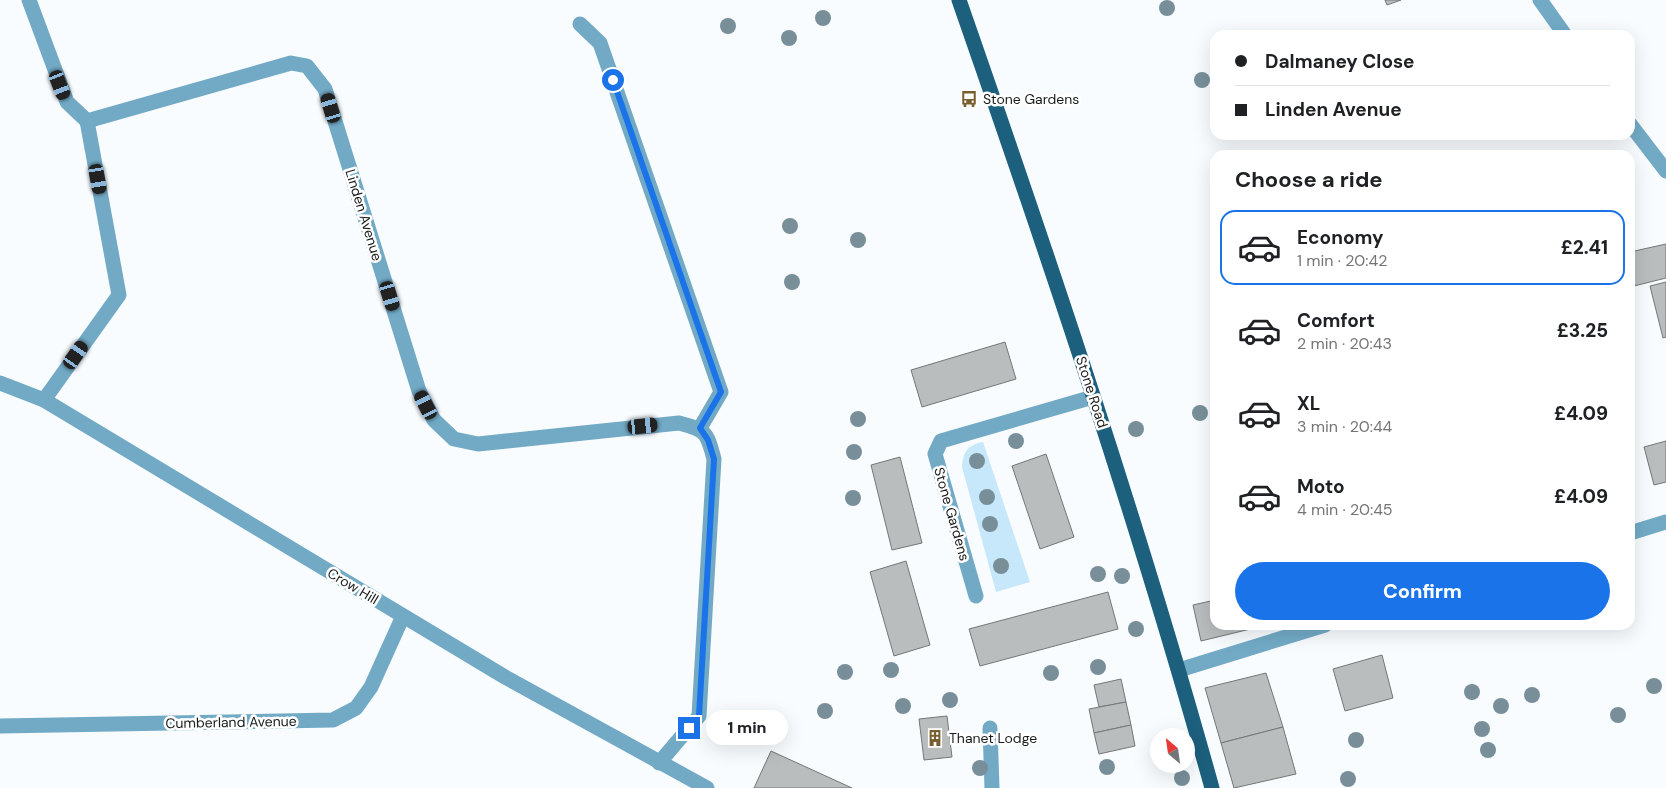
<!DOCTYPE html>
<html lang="en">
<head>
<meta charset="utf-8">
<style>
  :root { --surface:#fff; --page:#f2f2f2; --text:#202124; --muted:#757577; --line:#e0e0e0; --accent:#1a73e8 }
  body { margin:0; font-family:"DM Sans",sans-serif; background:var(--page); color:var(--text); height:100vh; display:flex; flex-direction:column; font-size:19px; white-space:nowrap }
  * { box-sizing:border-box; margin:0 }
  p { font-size:16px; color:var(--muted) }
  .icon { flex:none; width:28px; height:28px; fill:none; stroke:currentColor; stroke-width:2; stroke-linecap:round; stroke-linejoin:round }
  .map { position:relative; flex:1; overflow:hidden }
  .panel { position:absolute; left:1210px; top:150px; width:425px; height:480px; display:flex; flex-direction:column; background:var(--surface); border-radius:15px; box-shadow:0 5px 20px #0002 }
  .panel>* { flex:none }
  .top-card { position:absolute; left:1210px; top:30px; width:425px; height:110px; border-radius:15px; box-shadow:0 5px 20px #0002; display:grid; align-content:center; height:110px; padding:0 25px; background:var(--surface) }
  .needle { width:32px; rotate:331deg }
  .controls { position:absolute; left:1150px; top:728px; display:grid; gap:10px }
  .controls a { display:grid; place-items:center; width:45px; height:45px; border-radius:50%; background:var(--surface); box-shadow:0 5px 20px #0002; font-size:25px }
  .end { position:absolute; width:22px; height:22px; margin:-11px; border:6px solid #1a73e8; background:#fff; box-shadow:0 0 0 2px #fff }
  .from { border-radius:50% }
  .bubble { position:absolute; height:35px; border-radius:18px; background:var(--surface); box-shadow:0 5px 20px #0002; font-size:16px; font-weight:800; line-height:35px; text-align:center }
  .car { position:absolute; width:15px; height:30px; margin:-15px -8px; border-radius:6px; box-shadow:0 0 4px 1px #0007; background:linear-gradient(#222 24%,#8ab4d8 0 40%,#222 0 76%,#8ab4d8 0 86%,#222 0) }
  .top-card b { display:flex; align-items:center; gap:18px; height:48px; font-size:19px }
  .top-card b+b { border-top:1px solid var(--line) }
  .top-card i { width:12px; height:12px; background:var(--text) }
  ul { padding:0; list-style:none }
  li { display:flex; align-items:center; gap:15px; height:75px; margin:0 10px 8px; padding:0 15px; border:2px solid transparent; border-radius:15px }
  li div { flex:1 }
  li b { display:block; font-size:19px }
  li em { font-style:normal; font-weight:800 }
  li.active { border-color:var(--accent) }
  li>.icon { width:45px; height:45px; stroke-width:1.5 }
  h2 { padding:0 25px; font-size:22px; line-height:60px }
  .button { display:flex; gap:10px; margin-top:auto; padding:10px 25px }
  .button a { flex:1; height:58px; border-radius:30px; background:var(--accent); color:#fff; font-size:20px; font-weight:800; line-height:58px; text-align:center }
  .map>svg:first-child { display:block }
  .green { fill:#c6e8fa }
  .building { fill:#b9bdbe; stroke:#747778 }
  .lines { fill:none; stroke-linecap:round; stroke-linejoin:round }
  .minor { stroke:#72aac6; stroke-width:15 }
  .major { stroke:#1c607d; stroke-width:15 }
  .tree { fill:#788f99 }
  .route { stroke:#1a73e8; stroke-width:6 }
  .labels { text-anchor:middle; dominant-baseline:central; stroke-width:5; stroke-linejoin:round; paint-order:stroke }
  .poi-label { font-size:14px; fill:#191a1b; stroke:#fff; text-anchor:start }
  .street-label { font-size:14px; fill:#191a1b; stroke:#fff }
</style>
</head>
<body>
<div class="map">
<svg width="1666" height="788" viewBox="0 0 1666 788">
  <rect width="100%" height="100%" fill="#f8fcfe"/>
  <path class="green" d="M983,442L1030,582L996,592L962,467C963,451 968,445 983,442Z"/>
  <g class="building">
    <polygon points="1385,0 1401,0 1387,5"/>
    <polygon points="1666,244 1666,278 1630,287 1630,252"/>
    <polygon points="1666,282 1666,337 1663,338 1650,286"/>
    <polygon points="1005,342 1016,379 922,407 911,370"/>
    <polygon points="1666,441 1666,482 1654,485 1644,447"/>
    <polygon points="1046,454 1074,537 1040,549 1012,466"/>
    <polygon points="900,457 922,543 892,550 871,465"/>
    <polygon points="906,561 930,645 894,656 870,572"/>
    <polygon points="1108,592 1118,629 980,666 969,629"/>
    <polygon points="1215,600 1215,625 1267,625 1201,641 1193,605"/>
    <polygon points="1382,655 1393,698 1345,711 1333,669"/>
    <polygon points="1266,673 1283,727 1221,743 1205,688"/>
    <polygon points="1121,679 1126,702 1099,707 1094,685"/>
    <polygon points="1126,702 1131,725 1094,733 1089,709"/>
    <polygon points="947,716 952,757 924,760 919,719"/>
    <polygon points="1131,725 1135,746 1099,754 1094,733"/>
    <polygon points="1283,727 1296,774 1234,788 1221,743"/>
    <polygon points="771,751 852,788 754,788"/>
  </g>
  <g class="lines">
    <g class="minor">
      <polyline points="29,0 67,102 87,121"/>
      <polyline points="1540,0 1565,35"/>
      <polyline points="580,24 600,43 721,392 700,428"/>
      <polyline points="1630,124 1666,171"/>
      <polyline points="0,383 44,400 505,677 707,788"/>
      <path d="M44,400L119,295L87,121L291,63L307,66L325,89L419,391L434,420L454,439L478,444L679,423C706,430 707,432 714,459L699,716L659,763"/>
      <polyline points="1630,533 1666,522"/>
      <polyline points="976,596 935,454 941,441 1093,397"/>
      <polyline points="1179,670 1325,625"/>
      <polyline points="0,726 333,720 356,708 371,687 403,616"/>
      <polyline points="990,728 992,788"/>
    </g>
    <path class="major" d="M959,0C1050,261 1138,522 1212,788"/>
  </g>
  <g class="tree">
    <circle cx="1167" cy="8" r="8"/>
    <circle cx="823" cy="18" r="8"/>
    <circle cx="728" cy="26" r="8"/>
    <circle cx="789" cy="38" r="8"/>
    <circle cx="1202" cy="80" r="8"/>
    <circle cx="790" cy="226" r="8"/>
    <circle cx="858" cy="240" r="8"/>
    <circle cx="792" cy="282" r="8"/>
    <circle cx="1200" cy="413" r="8"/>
    <circle cx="858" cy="419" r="8"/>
    <circle cx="1136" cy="429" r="8"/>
    <circle cx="1016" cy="441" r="8"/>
    <circle cx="854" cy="452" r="8"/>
    <circle cx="977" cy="461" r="8"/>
    <circle cx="987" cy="497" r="8"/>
    <circle cx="853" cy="498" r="8"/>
    <circle cx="990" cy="524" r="8"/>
    <circle cx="1001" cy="566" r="8"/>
    <circle cx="1098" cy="574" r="8"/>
    <circle cx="1122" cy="576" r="8"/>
    <circle cx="1136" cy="629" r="8"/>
    <circle cx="1098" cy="667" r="8"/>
    <circle cx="891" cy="670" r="8"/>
    <circle cx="845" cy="672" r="8"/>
    <circle cx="1051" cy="673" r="8"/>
    <circle cx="1654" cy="686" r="8"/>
    <circle cx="1472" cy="692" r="8"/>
    <circle cx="1532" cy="695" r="8"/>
    <circle cx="950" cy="700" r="8"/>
    <circle cx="903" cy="706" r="8"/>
    <circle cx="1501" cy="706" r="8"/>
    <circle cx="825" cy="711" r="8"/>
    <circle cx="1618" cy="715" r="8"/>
    <circle cx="1482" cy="729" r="8"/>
    <circle cx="1356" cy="740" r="8"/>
    <circle cx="1488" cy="750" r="8"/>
    <circle cx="1107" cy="767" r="8"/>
    <circle cx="980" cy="768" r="8"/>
    <circle cx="1182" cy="778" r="8"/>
    <circle cx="1348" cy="779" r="8"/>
  </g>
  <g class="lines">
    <polyline class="route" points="613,80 721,392 700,428 708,440 714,459 699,716 689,728"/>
  </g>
  <defs>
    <g id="bus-bare" transform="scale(1.35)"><path d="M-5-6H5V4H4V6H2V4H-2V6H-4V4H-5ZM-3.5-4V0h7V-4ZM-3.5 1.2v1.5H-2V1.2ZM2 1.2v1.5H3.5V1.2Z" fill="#785f30" stroke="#fff" stroke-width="2.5" paint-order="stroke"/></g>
    <g id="building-bare" transform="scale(1.35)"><path d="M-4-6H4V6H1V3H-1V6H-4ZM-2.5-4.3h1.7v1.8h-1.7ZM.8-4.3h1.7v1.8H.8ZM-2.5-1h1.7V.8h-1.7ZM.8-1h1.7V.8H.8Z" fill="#785f30" stroke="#fff" stroke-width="2.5" paint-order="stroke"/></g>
  </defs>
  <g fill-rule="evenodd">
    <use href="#bus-bare" x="969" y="99"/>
    <use href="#building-bare" x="935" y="738"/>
  </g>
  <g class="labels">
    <g class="poi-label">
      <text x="983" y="99">Stone Gardens</text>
      <text x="949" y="738">Thanet Lodge</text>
    </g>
    <g class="street-label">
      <text transform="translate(364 215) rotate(73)">Linden Avenue</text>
      <text transform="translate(1092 392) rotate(72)">Stone Road</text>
      <text transform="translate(952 514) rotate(74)">Stone Gardens</text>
      <text transform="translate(353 586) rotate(31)">Crow Hill</text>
      <text transform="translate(231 722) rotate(-1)">Cumberland Avenue</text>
    </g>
  </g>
</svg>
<div class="controls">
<a><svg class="needle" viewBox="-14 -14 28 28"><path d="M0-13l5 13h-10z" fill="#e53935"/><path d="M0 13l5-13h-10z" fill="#757577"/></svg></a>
</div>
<i class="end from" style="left:613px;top:80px"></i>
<i class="end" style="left:689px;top:728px"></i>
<div class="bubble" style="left:706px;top:710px;width:82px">1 min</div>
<i class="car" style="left:60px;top:85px;rotate:159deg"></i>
<i class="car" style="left:331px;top:108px;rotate:343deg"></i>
<i class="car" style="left:98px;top:179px;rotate:170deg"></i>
<i class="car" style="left:390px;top:296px;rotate:163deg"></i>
<i class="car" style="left:76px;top:355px;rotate:35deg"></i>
<i class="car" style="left:426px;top:405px;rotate:333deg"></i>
<i class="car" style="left:643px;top:426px;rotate:84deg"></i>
<div class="top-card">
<b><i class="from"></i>Dalmaney Close</b>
<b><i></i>Linden Avenue</b>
</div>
<section class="panel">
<h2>Choose a ride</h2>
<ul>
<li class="active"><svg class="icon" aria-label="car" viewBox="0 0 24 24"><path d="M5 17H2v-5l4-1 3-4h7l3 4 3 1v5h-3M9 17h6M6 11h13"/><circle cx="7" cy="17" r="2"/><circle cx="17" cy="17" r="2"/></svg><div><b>Economy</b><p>1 min · 20:42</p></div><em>£2.41</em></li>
<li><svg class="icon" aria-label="car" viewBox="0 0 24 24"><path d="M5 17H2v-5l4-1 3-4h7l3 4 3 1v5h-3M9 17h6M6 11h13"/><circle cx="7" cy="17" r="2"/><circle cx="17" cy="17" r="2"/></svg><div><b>Comfort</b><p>2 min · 20:43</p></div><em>£3.25</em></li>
<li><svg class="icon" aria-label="car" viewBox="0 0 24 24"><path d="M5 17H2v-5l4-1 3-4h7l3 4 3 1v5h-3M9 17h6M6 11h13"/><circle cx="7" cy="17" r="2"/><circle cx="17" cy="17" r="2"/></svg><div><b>XL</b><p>3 min · 20:44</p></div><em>£4.09</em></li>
<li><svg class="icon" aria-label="car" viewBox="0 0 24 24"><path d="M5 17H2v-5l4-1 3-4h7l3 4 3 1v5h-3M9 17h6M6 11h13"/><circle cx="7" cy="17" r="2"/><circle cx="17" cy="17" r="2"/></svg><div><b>Moto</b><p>4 min · 20:45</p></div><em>£4.09</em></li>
</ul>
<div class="button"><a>Confirm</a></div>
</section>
</div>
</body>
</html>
